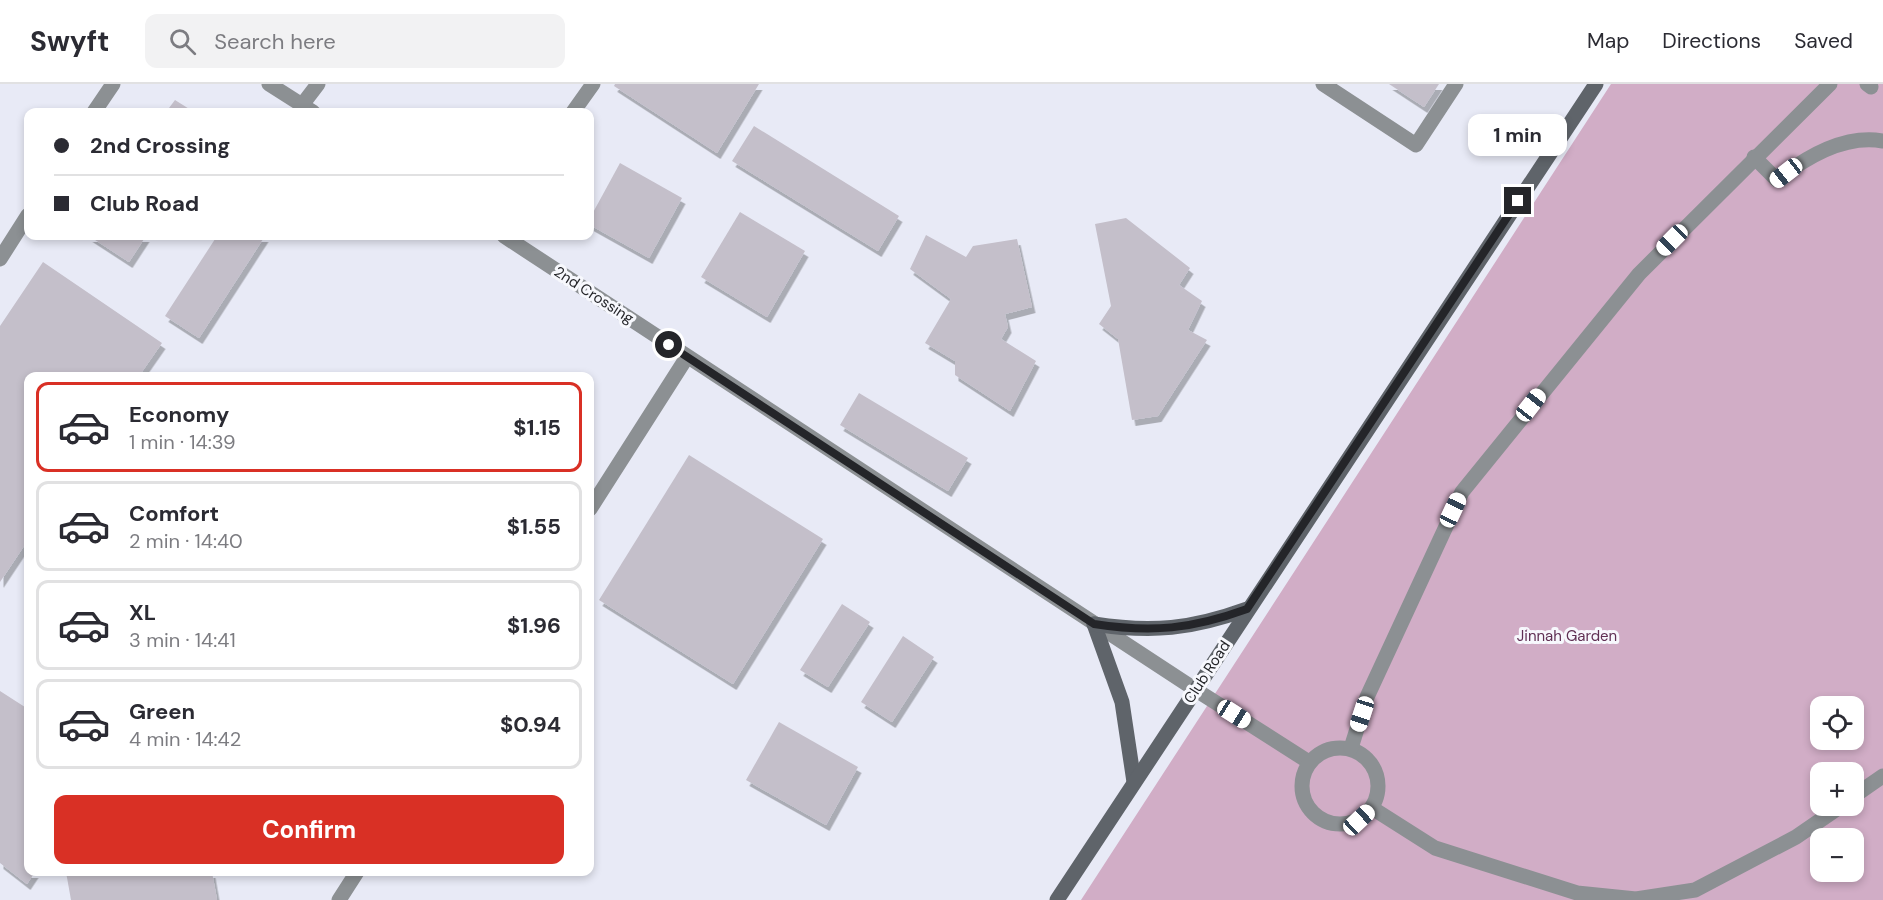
<!DOCTYPE html>
<html lang="en">
<head>
<meta charset="utf-8">
<style>
  :root { --surface:#fff; --page:#f2f2f3; --text:#2b2b33; --muted:#7c7c81; --line:#e1e1e2; --accent:#d93025 }
  body { margin:0; font-family:"DM Sans",sans-serif; background:var(--page); color:var(--text); height:100vh; display:flex; flex-direction:column; font-size:22px; white-space:nowrap }
  * { box-sizing:border-box; margin:0 }
  p { font-size:20px; color:var(--muted) }
  .icon { flex:none; width:33px; height:33px; fill:none; stroke:currentColor; stroke-width:2; stroke-linecap:round; stroke-linejoin:round }
  .map { position:relative; flex:1; overflow:hidden }
  .panel { position:absolute; left:24px; top:288px; width:570px; height:504px; display:flex; flex-direction:column; background:var(--surface); border-radius:12px; box-shadow:0 3px 9px #0003 }
  .panel>* { flex:none }
  .top-card { position:absolute; left:24px; top:24px; width:570px; height:132px; border-radius:12px; box-shadow:0 3px 9px #0003; display:grid; align-content:center; height:132px; padding:0 30px; background:var(--surface) }
  .fabs { position:absolute; left:1810px; top:612px; display:grid; gap:12px }
  .fabs a { display:grid; place-items:center; width:54px; height:54px; border-radius:12px; background:var(--surface); box-shadow:0 3px 9px #0003; font-size:30px }
  .end { position:absolute; width:27px; height:27px; margin:-14px; border:8px solid #242529; background:#fff; box-shadow:0 0 0 3px #fff }
  .from { border-radius:50% }
  .bubble { position:absolute; height:42px; border-radius:12px; background:var(--surface); box-shadow:0 3px 9px #0003; font-size:20px; font-weight:700; line-height:42px; text-align:center }
  .car { position:absolute; width:18px; height:36px; margin:-18px -9px; border-radius:8px; box-shadow:0 0 4px 2px #0007; background:linear-gradient(#fff 24%,#345 0 40%,#fff 0 76%,#345 0 86%,#fff 0) }
  .top-card b { display:flex; align-items:center; gap:21px; height:57px; font-size:22px }
  .top-card b+b { border-top:2px solid var(--line) }
  .top-card i { width:15px; height:15px; background:var(--text) }
  ul { padding:10px 0 0; list-style:none }
  li { display:flex; align-items:center; gap:18px; height:90px; margin:0 12px 9px; padding:0 18px; border:3px solid var(--line); border-radius:12px }
  li div { flex:1 }
  li b { display:block; font-size:22px }
  li em { font-style:normal; font-weight:700 }
  li.current { border-color:var(--accent) }
  li>.icon { width:54px; height:54px; stroke-width:1.5 }
  .action { display:flex; gap:12px; margin-top:auto; padding:12px 30px }
  .action a { flex:1; height:69px; border-radius:12px; background:var(--accent); color:#fff; font-size:24px; font-weight:700; line-height:69px; text-align:center }
  header { display:flex; align-items:center; gap:36px; box-sizing:border-box; height:84px; padding:0 30px; background:var(--surface); border-bottom:2px solid var(--line) }
  header strong { font-size:28px }
  nav { display:flex; gap:33px; margin-inline-start:auto; font-size:21px }
  .search { width:420px; height:54px; background:var(--page); display:flex; align-items:center; gap:15px; box-sizing:border-box; padding:0 21px; border-radius:12px; color:var(--muted); font-size:22px }
  .map>svg:first-child { display:block }
  .green { fill:#d1adc6; fill-rule:evenodd }
  .building { fill:#c4bfca; filter:url(#shadow) }
  .lines { fill:none; stroke-linecap:round; stroke-linejoin:round }
  .lane { stroke:#8c9093; stroke-width:15 }
  .street { stroke:#8c9093; stroke-width:15 }
  .secondary { stroke:#5f646a; stroke-width:15 }
  .route { stroke:#242529; stroke-width:8 }
  .labels { text-anchor:middle; dominant-baseline:central; stroke-width:6; stroke-linejoin:round; paint-order:stroke }
  .street-label { font-size:15px; fill:#242529; stroke:#f7f8fd }
  .park-label { font-size:15px; fill:#5f2f53; stroke:#f7f8fd }
</style>
</head>
<body>
<header>
<strong>Swyft</strong>
<div class="search"><svg class="icon" aria-label="search" viewBox="0 0 24 24"><circle cx="10" cy="10" r="6"/><path d="M15 15l6 6"/></svg>Search here</div>
<nav><a>Map</a><a>Directions</a><a>Saved</a></nav>
</header>
<div class="map">
<svg width="1883" height="816" viewBox="0 0 1883 816">
  <defs>
    <filter id="shadow"><feDropShadow dx="3.5" dy="6" stdDeviation="0" flood-color="#0004"/></filter>
  </defs>
  <rect width="100%" height="100%" fill="#e8eaf6"/>
  <path class="green" d="M1611,0H1883V816H1081ZM1821,622H1854V656H1821ZM1821,688H1854V722H1821ZM1821,754H1854V788H1821Z"/>
  <g class="building">
    <polygon points="615,0 759,0 717,69 614,2"/>
    <polygon points="1389,0 1439,0 1424,23"/>
    <polygon points="175,16 194,28 166,28"/>
    <polygon points="754,42 899,132 878,167 732,77"/>
    <polygon points="620,79 682,114 649,174 590,141 590,134"/>
    <polygon points="740,128 805,167 767,233 701,193"/>
    <polygon points="1126,134 1190,184 1179,201 1202,217 1188,246 1207,256 1158,332 1132,336 1118,255 1099,240 1111,222 1095,140"/>
    <polygon points="926,151 966,173 973,162 1017,155 1032,223 1005,230 1008,243 1001,255 1036,277 1010,327 955,291 955,277 925,259 951,215 910,185"/>
    <polygon points="89,152 146,152 129,178"/>
    <polygon points="217,152 265,152 199,254 165,232"/>
    <polygon points="43,178 162,259 139,292 28,292 28,456 0,498 0,242"/>
    <polygon points="859,309 968,374 948,407 840,341"/>
    <polygon points="689,371 823,455 733,600 599,516"/>
    <polygon points="842,520 870,538 828,603 800,586"/>
    <polygon points="903,552 934,573 892,638 861,618"/>
    <polygon points="0,607 28,625 28,788 35,788 27,800 0,779"/>
    <polygon points="779,638 858,683 826,741 746,696"/>
    <polygon points="66,788 212,788 217,816 71,816"/>
  </g>
  <g class="lines">
    <g class="lane">
      <polyline points="1323,0 1416,61 1456,0"/>
      <polyline points="1867,0 1871,3"/>
      <path d="M1754,73L1777,96C1806,73 1844,50 1883,57"/>
      <polyline points="1196,606 1309,678"/>
      <circle cx="1340" cy="702" r="38"/>
      <polyline points="1351,664 1367,613 1462,408 1639,190 1830,0"/>
      <polyline points="1854,712 1883,692"/>
      <polyline points="1372,724 1435,764 1577,809 1636,815 1695,806 1796,753 1841,722"/>
    </g>
    <g class="street">
      <polyline points="269,0 313,28"/>
      <polyline points="302,21 318,0"/>
      <polyline points="94,28 113,0"/>
      <polyline points="573,28 593,0"/>
      <polyline points="504,152 1196,606"/>
      <polyline points="0,175 28,131"/>
      <polyline points="590,425 687,273"/>
      <polyline points="339,816 357,788"/>
    </g>
    <g class="secondary">
      <polyline points="1094,540 1122,618 1134,698"/>
      <path d="M1094,540C1152,549 1192,545 1247,525"/>
      <polyline points="1057,816 1596,0"/>
    </g>
  </g>
  <g class="lines">
    <path class="route" d="M669,261L1094,540C1152,549 1192,545 1247,525L1518,117"/>
  </g>
  <g class="labels">
    <g class="street-label">
      <text transform="translate(594 211) rotate(33)">2nd Crossing</text>
      <text transform="translate(1207 588) rotate(-57)">Club Road</text>
    </g>
    <g class="park-label">
      <text x="1567" y="552">Jinnah Garden</text>
    </g>
  </g>
</svg>
<div class="fabs">
<a><svg class="icon" aria-label="locate" viewBox="0 0 24 24"><circle cx="12" cy="12" r="6"/><path d="M12 2v4M12 18v4M2 12h4M18 12h4"/></svg></a>
<a>+</a>
<a>−</a>
</div>
<i class="end from" style="left:669px;top:261px"></i>
<i class="end" style="left:1518px;top:117px"></i>
<div class="bubble" style="left:1468px;top:30px;width:99px">1 min</div>
<i class="car" style="left:1786px;top:89px;rotate:232deg"></i>
<i class="car" style="left:1672px;top:156px;rotate:225deg"></i>
<i class="car" style="left:1531px;top:321px;rotate:38deg"></i>
<i class="car" style="left:1453px;top:426px;rotate:25deg"></i>
<i class="car" style="left:1234px;top:630px;rotate:122deg"></i>
<i class="car" style="left:1362px;top:630px;rotate:198deg"></i>
<i class="car" style="left:1359px;top:736px;rotate:47deg"></i>
<div class="top-card">
<b><i class="from"></i>2nd Crossing</b>
<b><i></i>Club Road</b>
</div>
<section class="panel">
<ul>
<li class="current"><svg class="icon" aria-label="car" viewBox="0 0 24 24"><path d="M5 17H2v-5l4-1 3-4h7l3 4 3 1v5h-3M9 17h6M6 11h13"/><circle cx="7" cy="17" r="2"/><circle cx="17" cy="17" r="2"/></svg><div><b>Economy</b><p>1 min · 14:39</p></div><em>$1.15</em></li>
<li><svg class="icon" aria-label="car" viewBox="0 0 24 24"><path d="M5 17H2v-5l4-1 3-4h7l3 4 3 1v5h-3M9 17h6M6 11h13"/><circle cx="7" cy="17" r="2"/><circle cx="17" cy="17" r="2"/></svg><div><b>Comfort</b><p>2 min · 14:40</p></div><em>$1.55</em></li>
<li><svg class="icon" aria-label="car" viewBox="0 0 24 24"><path d="M5 17H2v-5l4-1 3-4h7l3 4 3 1v5h-3M9 17h6M6 11h13"/><circle cx="7" cy="17" r="2"/><circle cx="17" cy="17" r="2"/></svg><div><b>XL</b><p>3 min · 14:41</p></div><em>$1.96</em></li>
<li><svg class="icon" aria-label="car" viewBox="0 0 24 24"><path d="M5 17H2v-5l4-1 3-4h7l3 4 3 1v5h-3M9 17h6M6 11h13"/><circle cx="7" cy="17" r="2"/><circle cx="17" cy="17" r="2"/></svg><div><b>Green</b><p>4 min · 14:42</p></div><em>$0.94</em></li>
</ul>
<div class="action"><a>Confirm</a></div>
</section>
</div>
</body>
</html>
